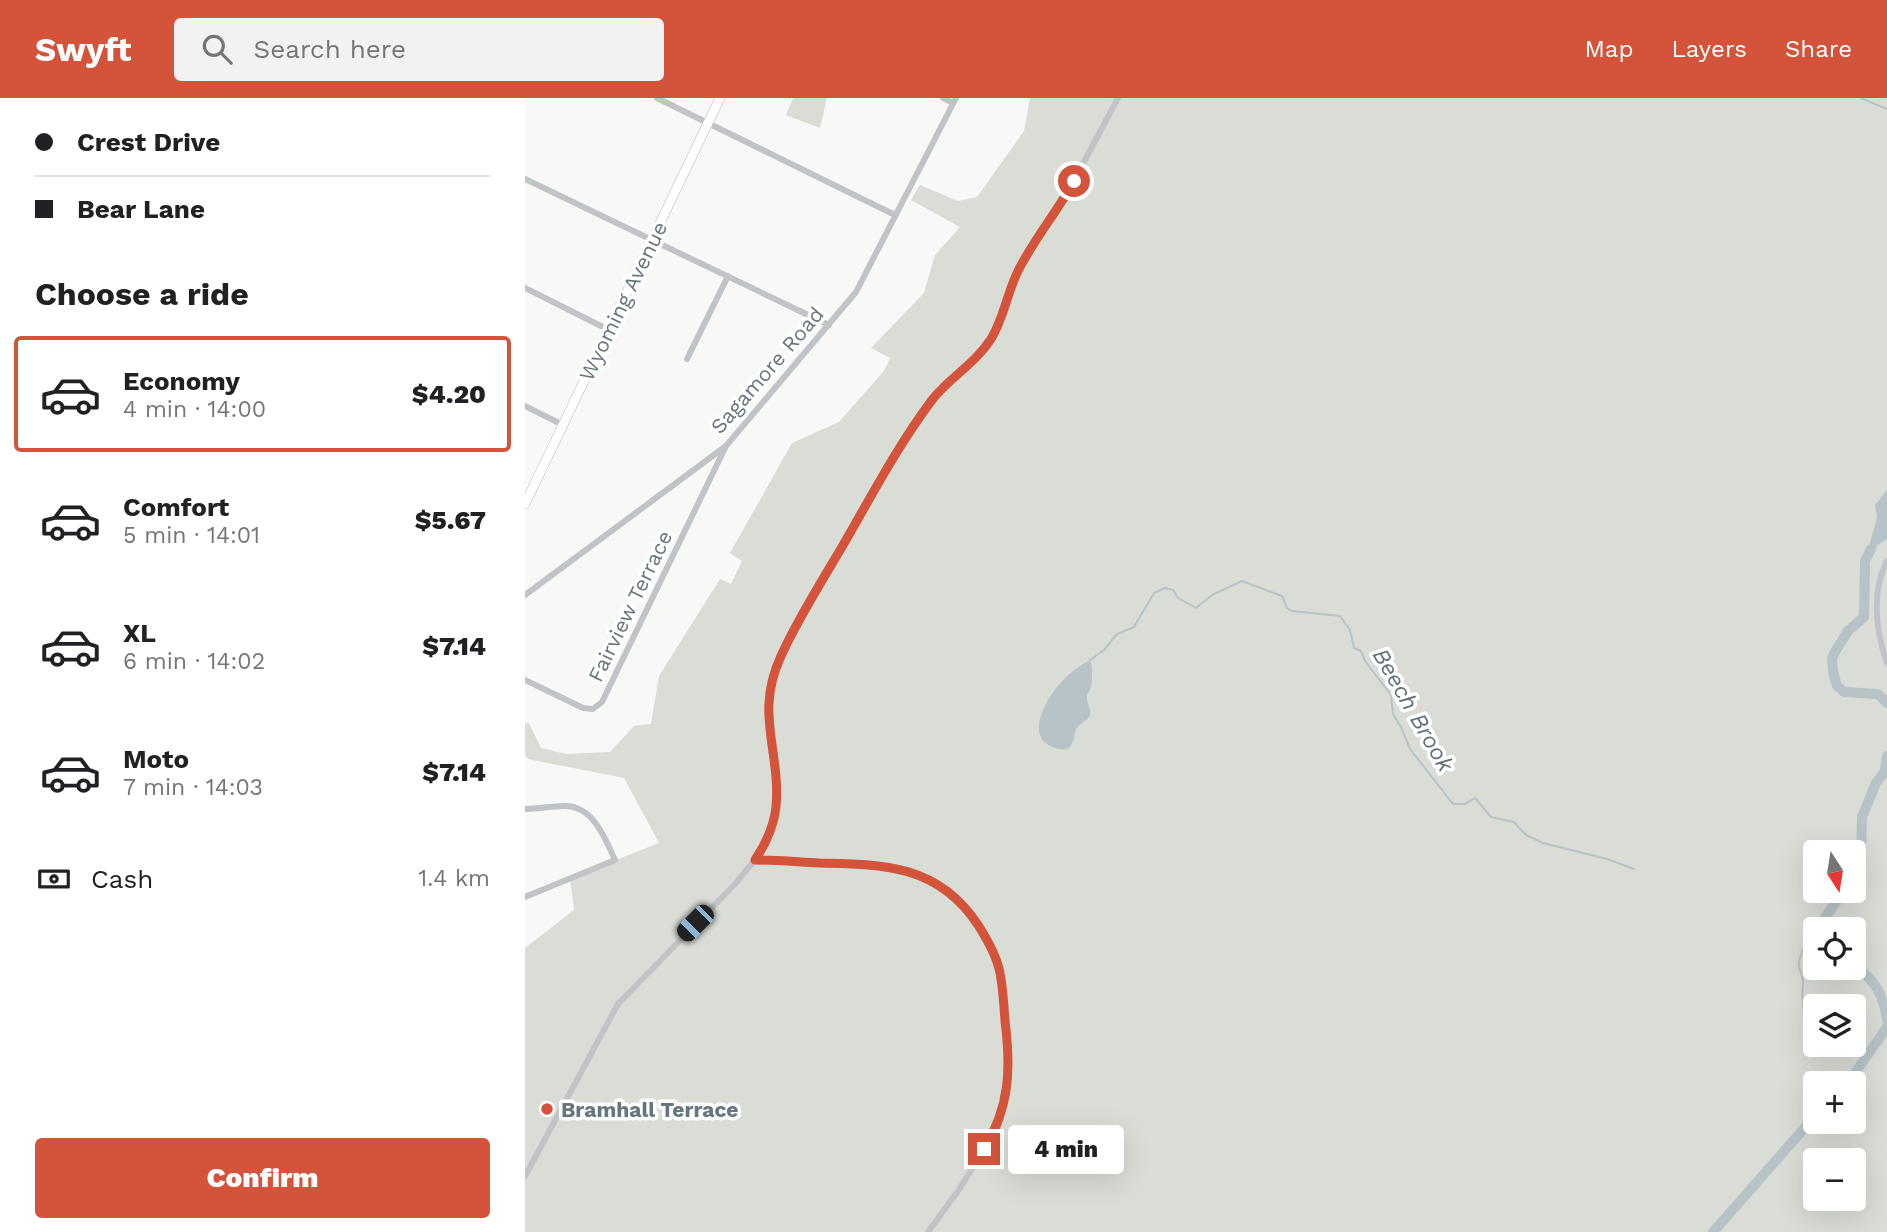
<!DOCTYPE html>
<html lang="en">
<head>
<meta charset="utf-8">
<style>
  :root { --surface:#fff; --page:#f2f2f2; --text:#202124; --muted:#757577; --line:#e0e0e0; --accent:#d3533b }
  body { margin:0; font-family:"Work Sans",sans-serif; background:var(--page); color:var(--text); height:100vh; display:flex; flex-direction:column; font-size:26px; white-space:nowrap }
  * { box-sizing:border-box; margin:0 }
  p { font-size:23px; color:var(--muted) }
  .icon { flex:none; width:38px; height:38px; fill:none; stroke:currentColor; stroke-width:2; stroke-linecap:round; stroke-linejoin:round }
  .map { position:relative; flex:1; overflow:hidden }
  .sheet { display:flex; flex-direction:column; background:var(--surface); width:525px }
  .sheet>* { flex:none }
  .guide { display:grid; align-content:center; height:154px; padding:0 35px; background:var(--surface) }
  .needle { width:46px; rotate:168deg }
  .controls { position:absolute; left:1278px; top:742px; display:grid; gap:14px }
  .controls a { display:grid; place-items:center; width:63px; height:63px; border-radius:7px; background:var(--surface); box-shadow:0 7px 28px #0002; font-size:35px }
  .end { position:absolute; width:32px; height:32px; margin:-16px; border:9px solid #d3533b; background:#fff; box-shadow:0 0 0 4px #fff }
  .from { border-radius:50% }
  .bubble { position:absolute; height:49px; border-radius:7px; background:var(--surface); box-shadow:0 7px 28px #0002; font-size:23px; font-weight:800; line-height:49px; text-align:center }
  .car { position:absolute; width:21px; height:42px; margin:-21px -10px; border-radius:9px; box-shadow:0 0 5px 2px #0007; background:linear-gradient(#222 24%,#8ab4d8 0 40%,#222 0 76%,#8ab4d8 0 86%,#222 0) }
  .guide b { display:flex; align-items:center; gap:24px; height:66px; font-size:26px }
  .guide b+b { border-top:2px solid var(--line) }
  .guide i { width:18px; height:18px; background:var(--text) }
  ul { padding:0; list-style:none }
  li { display:flex; align-items:center; gap:21px; height:116px; margin:0 14px 10px; padding:0 21px; border:4px solid transparent; border-radius:7px }
  li div { flex:1 }
  li b { display:block; font-size:26px }
  li em { font-style:normal; font-weight:800 }
  li.on { border-color:var(--accent) }
  li>.icon { width:63px; height:63px; stroke-width:1.5 }
  h2 { padding:0 35px; font-size:32px; line-height:84px }
  .pay { display:flex; align-items:center; gap:18px; height:77px; padding:0 35px; font-size:26px }
  .pay p { margin-inline-start:auto }
  .action { display:flex; gap:14px; margin-top:auto; padding:14px 35px }
  .action a { flex:1; height:80px; border-radius:7px; background:var(--accent); color:#fff; font-size:28px; font-weight:800; line-height:80px; text-align:center }
  header { display:flex; align-items:center; gap:42px; box-sizing:border-box; height:98px; padding:0 35px; background:var(--accent); color:#fff }
  header strong { font-size:33px }
  nav { display:flex; gap:38px; margin-inline-start:auto; font-size:24px }
  .search { width:490px; height:63px; background:var(--page); display:flex; align-items:center; gap:18px; box-sizing:border-box; padding:0 24px; border-radius:7px; color:var(--muted); font-size:26px }
  main { display:flex; flex:1; min-height:0 }
  .map>svg:first-child { display:block }
  .green { fill:#d9ddd6; fill-rule:evenodd }
  .water { fill:#b7c3c6 }
  .lines { fill:none; stroke-linecap:round; stroke-linejoin:round }
  .stream { stroke:#b7c3c6; stroke-width:2 }
  .river { stroke:#b7c3c6; stroke-width:10 }
  .secondary-casing { stroke:#b2b8bc; stroke-width:10 }
  .minor { stroke:#c0c4c7; stroke-width:6 }
  .secondary { stroke:#fff; stroke-width:9 }
  .route { stroke:#d3533b; stroke-width:9 }
  .poi-dot { fill:#d3533b; stroke:#fff; stroke-width:2.5 }
  .labels { text-anchor:middle; dominant-baseline:central; stroke-width:7; stroke-linejoin:round; paint-order:stroke }
  .street-label { font-size:21px; fill:#66767e; stroke:#fff }
  .poi-label { font-size:21px; font-weight:bold; fill:#66767e; stroke:#fff; text-anchor:start }
  .water-label { font-size:23px; font-style:italic; fill:#607478; stroke:#fff }
</style>
</head>
<body>
<header>
<strong>Swyft</strong>
<div class="search"><svg class="icon" aria-label="search" viewBox="0 0 24 24"><circle cx="10" cy="10" r="6"/><path d="M15 15l6 6"/></svg>Search here</div>
<nav><a>Map</a><a>Layers</a><a>Share</a></nav>
</header>
<main>
<section class="sheet">
<div class="guide">
<b><i class="from"></i>Crest Drive</b>
<b><i></i>Bear Lane</b>
</div>
<h2>Choose a ride</h2>
<ul>
<li class="on"><svg class="icon" aria-label="car" viewBox="0 0 24 24"><path d="M5 17H2v-5l4-1 3-4h7l3 4 3 1v5h-3M9 17h6M6 11h13"/><circle cx="7" cy="17" r="2"/><circle cx="17" cy="17" r="2"/></svg><div><b>Economy</b><p>4 min · 14:00</p></div><em>$4.20</em></li>
<li><svg class="icon" aria-label="car" viewBox="0 0 24 24"><path d="M5 17H2v-5l4-1 3-4h7l3 4 3 1v5h-3M9 17h6M6 11h13"/><circle cx="7" cy="17" r="2"/><circle cx="17" cy="17" r="2"/></svg><div><b>Comfort</b><p>5 min · 14:01</p></div><em>$5.67</em></li>
<li><svg class="icon" aria-label="car" viewBox="0 0 24 24"><path d="M5 17H2v-5l4-1 3-4h7l3 4 3 1v5h-3M9 17h6M6 11h13"/><circle cx="7" cy="17" r="2"/><circle cx="17" cy="17" r="2"/></svg><div><b>XL</b><p>6 min · 14:02</p></div><em>$7.14</em></li>
<li><svg class="icon" aria-label="car" viewBox="0 0 24 24"><path d="M5 17H2v-5l4-1 3-4h7l3 4 3 1v5h-3M9 17h6M6 11h13"/><circle cx="7" cy="17" r="2"/><circle cx="17" cy="17" r="2"/></svg><div><b>Moto</b><p>7 min · 14:03</p></div><em>$7.14</em></li>
</ul>
<div class="pay"><svg class="icon" aria-label="cash" viewBox="0 0 24 24"><path d="M3 7h18v10H3z"/><circle cx="12" cy="12" r="2"/></svg>Cash<p>1.4 km</p></div>
<div class="action"><a>Confirm</a></div>
</section>
<div class="map">
<svg width="1362" height="1134" viewBox="0 0 1362 1134">
  <rect width="100%" height="100%" fill="#f8f8f6"/>
  <g class="green">
    <polygon points="268,0 302,0 295,30 261,17"/>
    <path d="M505,0H1362V406L1342,461L1353,447L1362,441V1134H0V850L49,812L45,780L134,745L99,680L3,661L0,657V625H4L16,650L41,656L85,654L109,628L126,626L134,578L195,481L206,486L217,463L205,455L267,345L314,324L359,273L365,260L346,250L399,195L410,157L435,129L386,102L395,87L433,103L452,99L499,33ZM1290,754H1328V793H1290ZM1290,831H1328V870H1290ZM1290,908H1328V947H1290ZM1290,985H1328V1024H1290ZM1290,1062H1328V1101H1290Z"/>
  </g>
  <g class="water">
    <polygon points="1362,392 1362,441 1353,447 1340,463 1352,420 1350,407"/>
    <path d="M565,562C568,568 567,583 566,589C566,592 562,595 562,598C561,605 568,613 564,619C561,624 555,625 552,630C548,636 550,645 544,650C540,653 532,651 528,649C497,638 525,595 539,581C546,574 557,566 565,562Z"/>
  </g>
  <g class="lines">
    <g class="stream">
      <polyline points="1336,0 1362,11"/>
      <polyline points="565,562 579,552 592,536 609,529 629,495 640,490 648,492 653,500 671,510 687,497 717,483 757,498 762,510 767,513 815,518 825,532 829,550 836,553 840,563 866,597 868,616 876,629 885,651 928,706 940,706 950,700 966,719 989,724 1001,737 1018,745 1082,761 1109,771"/>
      <polyline points="1296,831 1299,821"/>
      <path d="M1279,913C1277,903 1277,895 1278,885C1278,879 1275,874 1274,868C1274,856 1280,846 1290,839"/>
    </g>
    <g class="river">
      <polyline points="1346,451 1340,463 1339,519 1323,533 1311,552 1307,560 1308,573 1312,588 1319,594 1353,596 1362,605"/>
      <polyline points="1328,781 1336,761 1337,719 1351,685 1360,673 1362,658"/>
      <polyline points="1302,831 1299,821 1319,793"/>
      <path d="M1328,866C1350,883 1358,894 1362,922"/>
      <polyline points="1323,985 1362,929"/>
      <polyline points="1188,1134 1290,1018"/>
    </g>
    <g class="secondary-casing">
      <polyline id="secondary" points="0,406 195,0"/>
    </g>
    <g class="minor">
      <polyline points="132,0 370,117"/>
      <polyline points="418,0 428,5"/>
      <polyline points="0,81 304,227"/>
      <polyline points="0,190 84,232"/>
      <polyline points="162,261 203,178"/>
      <polyline points="0,308 38,327"/>
      <path d="M1362,463C1346,494 1351,534 1362,565"/>
      <polyline points="0,497 201,348 331,194 431,0"/>
      <polyline points="0,582 58,610 68,611 77,604 200,350"/>
      <path d="M0,711C13,711 26,708 40,708C68,708 80,740 90,762L0,799"/>
      <polyline points="230,762 331,766 359,768 385,774 422,791 443,812 461,838 475,873 484,966 483,988 473,1030 433,1093 403,1134"/>
      <polyline points="0,1078 93,906 210,786 230,762 240,746 251,711 251,690 242,615 244,591 254,561 379,341 409,300 451,260 466,242 476,221 491,176 508,145 538,103 593,0"/>
    </g>
    <use href="#secondary" class="secondary"/>
  </g>
  <g class="lines">
    <path class="route" d="M459,1051C485,1009 486,970 480,923C479,907 478,891 475,875C472,859 462,841 453,827C414,767 359,766 294,765C273,764 251,762 230,762C240,747 249,728 251,709C256,652 229,616 256,558C274,518 299,480 321,442C348,395 374,346 407,302C424,280 450,266 466,241C479,220 482,195 493,173C509,141 532,114 549,83"/>
  </g>
  <circle class="poi-dot" cx="22" cy="1011" r="7"/>
  <g class="labels">
    <g class="street-label">
      <text transform="translate(98 203) rotate(-64)">Wyoming Avenue</text>
      <text transform="translate(242 272) rotate(-49)">Sagamore Road</text>
      <text transform="translate(105 508) rotate(-64)">Fairview Terrace</text>
    </g>
    <g class="poi-label">
      <text x="36" y="1011">Bramhall Terrace</text>
    </g>
    <g class="water-label">
      <text transform="translate(888 612) rotate(60)">Beech Brook</text>
    </g>
  </g>
</svg>
<div class="controls">
<a><svg class="needle" viewBox="-14 -14 28 28"><path d="M0-13l5 13h-10z" fill="#e53935"/><path d="M0 13l5-13h-10z" fill="#757577"/></svg></a>
<a><svg class="icon" aria-label="locate" viewBox="0 0 24 24"><circle cx="12" cy="12" r="6"/><path d="M12 2v4M12 18v4M2 12h4M18 12h4"/></svg></a>
<a><svg class="icon" aria-label="layers" viewBox="0 0 24 24"><path d="M12 4l9 5-9 5-9-5zM3 14l9 5 9-5"/></svg></a>
<a>+</a>
<a>−</a>
</div>
<i class="end from" style="left:549px;top:83px"></i>
<i class="end" style="left:459px;top:1051px"></i>
<div class="bubble" style="left:483px;top:1027px;width:116px">4 min</div>
<i class="car" style="left:170px;top:825px;rotate:225deg"></i>
</div>
</main>
</body>
</html>
